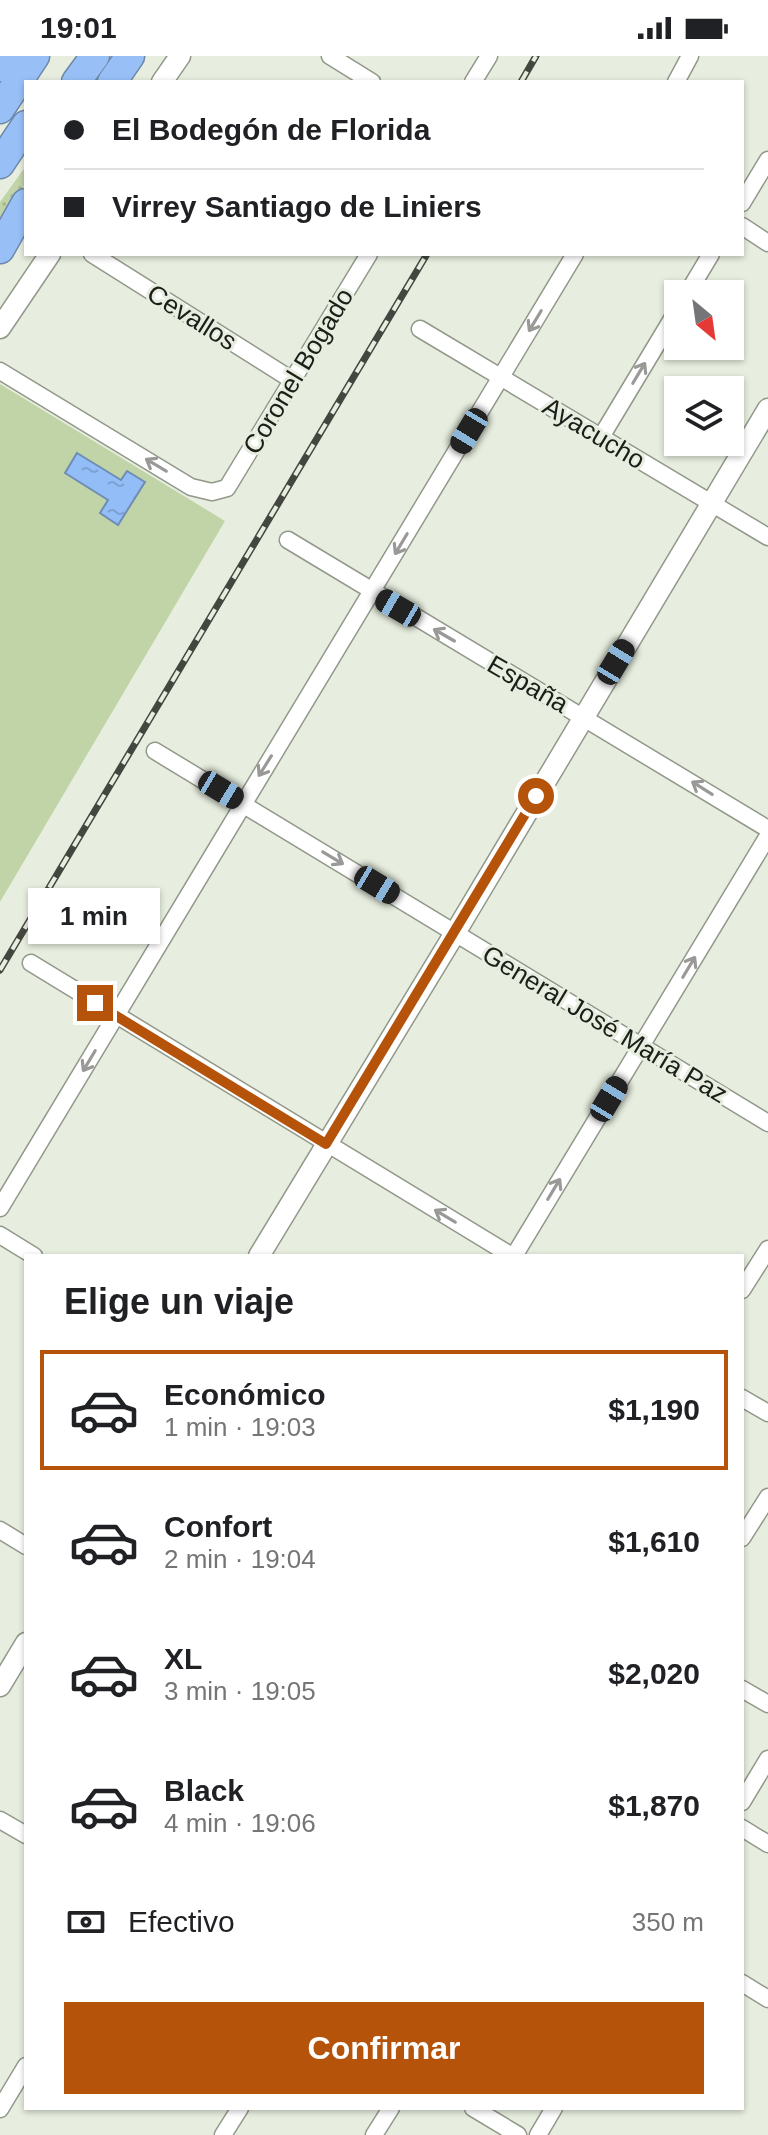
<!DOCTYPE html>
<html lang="es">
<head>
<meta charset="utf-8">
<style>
  :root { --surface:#fff; --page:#f2f2f2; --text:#202124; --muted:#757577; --line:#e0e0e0; --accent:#b45309 }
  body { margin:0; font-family:Arial,sans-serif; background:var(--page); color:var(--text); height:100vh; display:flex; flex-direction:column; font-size:30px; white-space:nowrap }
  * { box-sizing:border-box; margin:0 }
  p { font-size:26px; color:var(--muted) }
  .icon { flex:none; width:44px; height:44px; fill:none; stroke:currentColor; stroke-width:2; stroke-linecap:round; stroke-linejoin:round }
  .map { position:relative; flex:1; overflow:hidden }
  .panel { position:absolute; left:24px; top:1198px; width:720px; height:856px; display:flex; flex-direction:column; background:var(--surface); border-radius:0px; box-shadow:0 2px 6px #0004 }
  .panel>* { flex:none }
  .banner { position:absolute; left:24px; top:24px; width:720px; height:176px; border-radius:0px; box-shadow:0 2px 6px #0004; display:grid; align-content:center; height:176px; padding:0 40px; background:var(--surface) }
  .needle { width:52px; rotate:151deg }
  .buttons { position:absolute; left:664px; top:224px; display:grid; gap:16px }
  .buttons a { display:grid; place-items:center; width:80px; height:80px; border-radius:0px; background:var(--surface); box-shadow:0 2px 6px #0004; font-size:40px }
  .end { position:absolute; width:36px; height:36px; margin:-18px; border:10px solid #b45309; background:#fff; box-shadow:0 0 0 4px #fff }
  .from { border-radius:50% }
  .bubble { position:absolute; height:56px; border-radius:0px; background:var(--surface); box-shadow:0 2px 6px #0004; font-size:26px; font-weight:700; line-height:56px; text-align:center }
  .car { position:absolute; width:24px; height:48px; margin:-24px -12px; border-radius:10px; box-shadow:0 0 6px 2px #0007; background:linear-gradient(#222 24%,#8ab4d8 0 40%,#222 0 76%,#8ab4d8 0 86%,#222 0) }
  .banner b { display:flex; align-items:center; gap:28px; height:76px; font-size:30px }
  .banner b+b { border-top:2px solid var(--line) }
  .banner i { width:20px; height:20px; background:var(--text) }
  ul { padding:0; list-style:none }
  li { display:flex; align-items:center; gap:24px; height:120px; margin:0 16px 12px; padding:0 24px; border:4px solid transparent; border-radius:0px }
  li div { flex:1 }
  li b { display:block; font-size:30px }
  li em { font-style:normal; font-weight:700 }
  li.selected { border-color:var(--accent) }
  li>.icon { width:72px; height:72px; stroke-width:1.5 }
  h2 { padding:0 40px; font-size:36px; line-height:96px }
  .pay { display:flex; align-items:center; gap:20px; height:88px; padding:0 40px; font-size:30px }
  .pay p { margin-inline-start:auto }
  .action { display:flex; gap:16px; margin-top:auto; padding:16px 40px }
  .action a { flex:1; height:92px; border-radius:0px; background:var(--accent); color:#fff; font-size:32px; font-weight:700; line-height:92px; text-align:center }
  .status { display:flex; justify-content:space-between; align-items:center; height:56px; padding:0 40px; background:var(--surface); direction:ltr }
  .status svg { height:22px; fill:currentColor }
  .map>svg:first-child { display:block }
  .grass { fill:url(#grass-dots) }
  .garden { fill:#c1d4a8 }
  .water { fill:url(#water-ripples); stroke:#6f8db4; stroke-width:2 }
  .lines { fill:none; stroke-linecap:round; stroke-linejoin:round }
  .minor-casing { stroke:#92988a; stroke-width:19 }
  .tertiary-casing { stroke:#92988a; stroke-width:23 }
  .motorway-casing { stroke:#6d87a9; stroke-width:31 }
  .minor { stroke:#fff; stroke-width:16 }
  .tertiary { stroke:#fff; stroke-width:20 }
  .motorway { stroke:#98c0f7; stroke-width:28 }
  .rail-casing { stroke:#444740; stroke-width:7 }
  .rail { stroke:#e7eedf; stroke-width:4; stroke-dasharray:12; stroke-linecap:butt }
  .oneway { stroke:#999a98 }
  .route { stroke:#b45309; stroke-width:10 }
  .labels { text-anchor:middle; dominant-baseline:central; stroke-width:6; stroke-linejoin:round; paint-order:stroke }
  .street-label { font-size:26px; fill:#1c1e19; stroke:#e7eedf }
</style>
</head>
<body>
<div class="status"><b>19:01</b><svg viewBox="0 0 49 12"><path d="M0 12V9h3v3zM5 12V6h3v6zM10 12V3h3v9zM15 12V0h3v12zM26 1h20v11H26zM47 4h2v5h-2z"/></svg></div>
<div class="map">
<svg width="768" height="2079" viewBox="0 0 768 2079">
  <defs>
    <pattern id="grass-dots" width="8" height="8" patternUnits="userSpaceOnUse" patternTransform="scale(2)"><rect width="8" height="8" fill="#c1d4a8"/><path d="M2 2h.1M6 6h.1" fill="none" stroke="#a5b690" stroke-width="1.8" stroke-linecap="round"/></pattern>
    <pattern id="water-ripples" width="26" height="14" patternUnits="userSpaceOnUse" patternTransform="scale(2)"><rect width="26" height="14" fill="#92bdf6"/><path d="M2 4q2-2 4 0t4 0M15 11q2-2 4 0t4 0" fill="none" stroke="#7da2d2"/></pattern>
  </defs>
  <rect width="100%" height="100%" fill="#e7eedf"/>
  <polygon class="grass" points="26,110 26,127 0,164 0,146"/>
  <polygon class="garden" points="0,328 225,465 0,846"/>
  <polygon class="water" points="77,397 121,424 127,415 145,426 118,469 100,457 108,444 65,417"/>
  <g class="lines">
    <g class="minor-casing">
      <g id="minor">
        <polyline points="330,0 372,26"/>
        <polyline points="473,26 489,0"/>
        <polyline points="676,26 690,0"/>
        <polyline points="742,147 768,104"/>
        <polyline points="742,170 768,187"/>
        <polyline points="92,198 292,324"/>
        <polyline points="687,238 711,198"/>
        <polyline points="420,273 768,481"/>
        <polyline points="0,315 191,431 212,436 227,432 369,198"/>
        <polyline points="601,381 678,253"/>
        <polyline points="288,484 768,773"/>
        <polyline points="155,695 768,1067"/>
        <polyline points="31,907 512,1200"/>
        <polyline points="0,1152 575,198"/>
        <polyline points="0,1179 34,1200"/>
        <polyline points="514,1200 768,780"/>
        <polyline points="742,1234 768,1193"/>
        <polyline points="742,1342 768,1357"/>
        <polyline points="0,1474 26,1490"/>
        <polyline points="742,1482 768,1441"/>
        <polyline points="742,1633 768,1648"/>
        <polyline points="742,1746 768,1703"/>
        <polyline points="0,1764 26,1779"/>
        <polyline points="742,1772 768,1788"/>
        <polyline points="742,1927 768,1943"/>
        <polyline points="473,2052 518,2079"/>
        <polyline points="0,2053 26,2010"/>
        <polyline points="223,2079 240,2052"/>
        <polyline points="374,2079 391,2052"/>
        <polyline points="538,2079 554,2052"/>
      </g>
    </g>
    <g class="tertiary-casing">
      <g id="tertiary">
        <polyline points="162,26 180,0"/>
        <polyline points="0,272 50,198"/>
        <polyline points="259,1200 455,877 768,353"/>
        <polyline points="0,1630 26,1587"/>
      </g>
    </g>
    <g class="motorway-casing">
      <g id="motorway">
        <polyline points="0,11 7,0"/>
        <polyline points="76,26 95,0"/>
        <polyline points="112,26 130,0"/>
        <polyline points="0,53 35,0"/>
        <polyline points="0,108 26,69"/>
        <polyline points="0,193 26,147"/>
      </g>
    </g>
    <use href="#minor" class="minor"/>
    <use href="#tertiary" class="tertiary"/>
    <use href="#motorway" class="motorway"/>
    <g class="rail-casing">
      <g id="rail">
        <polyline points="521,26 536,0"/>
        <polyline points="0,914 427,198"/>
      </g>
    </g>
    <use href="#rail" class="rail"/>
  </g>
  <defs><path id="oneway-shaft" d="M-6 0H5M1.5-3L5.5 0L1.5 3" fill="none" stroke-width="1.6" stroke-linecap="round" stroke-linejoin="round" transform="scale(2)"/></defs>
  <g class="oneway">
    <use href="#oneway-shaft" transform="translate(535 265) rotate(121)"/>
    <use href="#oneway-shaft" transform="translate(639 317) rotate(-59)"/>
    <use href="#oneway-shaft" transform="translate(156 409) rotate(-149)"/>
    <use href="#oneway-shaft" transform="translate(401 488) rotate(121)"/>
    <use href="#oneway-shaft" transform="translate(444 579) rotate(-150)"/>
    <use href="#oneway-shaft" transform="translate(265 710) rotate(122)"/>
    <use href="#oneway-shaft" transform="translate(702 732) rotate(-148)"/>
    <use href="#oneway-shaft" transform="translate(333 802) rotate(31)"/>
    <use href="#oneway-shaft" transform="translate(689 911) rotate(-59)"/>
    <use href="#oneway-shaft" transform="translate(89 1005) rotate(121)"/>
    <use href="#oneway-shaft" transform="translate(554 1133) rotate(-59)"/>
    <use href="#oneway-shaft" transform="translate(445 1160) rotate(-149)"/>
  </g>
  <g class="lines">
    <polyline class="route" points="95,947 326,1088 536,740"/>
  </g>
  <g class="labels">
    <g class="street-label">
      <text transform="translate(192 261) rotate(32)">Cevallos</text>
      <text transform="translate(298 315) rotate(-59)">Coronel Bogado</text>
      <text transform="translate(594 377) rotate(31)">Ayacucho</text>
      <text transform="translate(528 628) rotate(30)">España</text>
      <text transform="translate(605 968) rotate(31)">General José María Paz</text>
    </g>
  </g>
</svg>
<div class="buttons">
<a><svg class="needle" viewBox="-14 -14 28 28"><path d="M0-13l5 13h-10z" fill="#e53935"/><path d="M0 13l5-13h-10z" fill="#757577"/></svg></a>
<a><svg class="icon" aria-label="layers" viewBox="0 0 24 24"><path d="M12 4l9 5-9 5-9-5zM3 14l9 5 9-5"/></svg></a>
</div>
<i class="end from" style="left:536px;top:740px"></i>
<i class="end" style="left:95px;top:947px"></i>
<div class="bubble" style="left:28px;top:832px;width:132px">1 min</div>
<i class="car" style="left:469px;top:375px;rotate:211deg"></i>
<i class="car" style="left:398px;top:552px;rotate:300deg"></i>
<i class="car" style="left:616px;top:606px;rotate:31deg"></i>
<i class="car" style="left:221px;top:734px;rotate:121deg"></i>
<i class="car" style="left:377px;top:829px;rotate:121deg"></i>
<i class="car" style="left:609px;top:1043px;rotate:31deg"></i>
<div class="banner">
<b><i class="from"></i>El Bodegón de Florida</b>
<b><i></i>Virrey Santiago de Liniers</b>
</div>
<section class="panel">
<h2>Elige un viaje</h2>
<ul>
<li class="selected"><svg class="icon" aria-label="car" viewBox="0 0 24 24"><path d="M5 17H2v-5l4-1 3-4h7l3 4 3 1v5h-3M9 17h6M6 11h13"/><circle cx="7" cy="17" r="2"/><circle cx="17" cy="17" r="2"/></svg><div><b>Económico</b><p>1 min · 19:03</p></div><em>$1,190</em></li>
<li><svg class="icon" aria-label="car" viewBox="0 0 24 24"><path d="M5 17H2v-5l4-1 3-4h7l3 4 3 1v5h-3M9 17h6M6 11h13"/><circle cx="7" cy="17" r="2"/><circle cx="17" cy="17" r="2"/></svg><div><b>Confort</b><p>2 min · 19:04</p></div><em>$1,610</em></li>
<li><svg class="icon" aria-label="car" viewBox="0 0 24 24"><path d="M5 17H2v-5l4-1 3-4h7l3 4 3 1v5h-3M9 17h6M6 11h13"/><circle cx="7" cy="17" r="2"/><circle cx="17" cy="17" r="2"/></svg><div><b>XL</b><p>3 min · 19:05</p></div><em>$2,020</em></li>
<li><svg class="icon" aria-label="car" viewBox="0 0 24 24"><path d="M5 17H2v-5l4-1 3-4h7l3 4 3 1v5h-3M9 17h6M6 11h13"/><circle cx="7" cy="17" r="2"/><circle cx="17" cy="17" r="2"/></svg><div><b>Black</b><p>4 min · 19:06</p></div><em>$1,870</em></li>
</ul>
<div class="pay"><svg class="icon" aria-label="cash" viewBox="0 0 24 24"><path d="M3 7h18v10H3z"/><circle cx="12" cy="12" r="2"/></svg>Efectivo<p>350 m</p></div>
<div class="action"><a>Confirmar</a></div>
</section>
</div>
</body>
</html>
